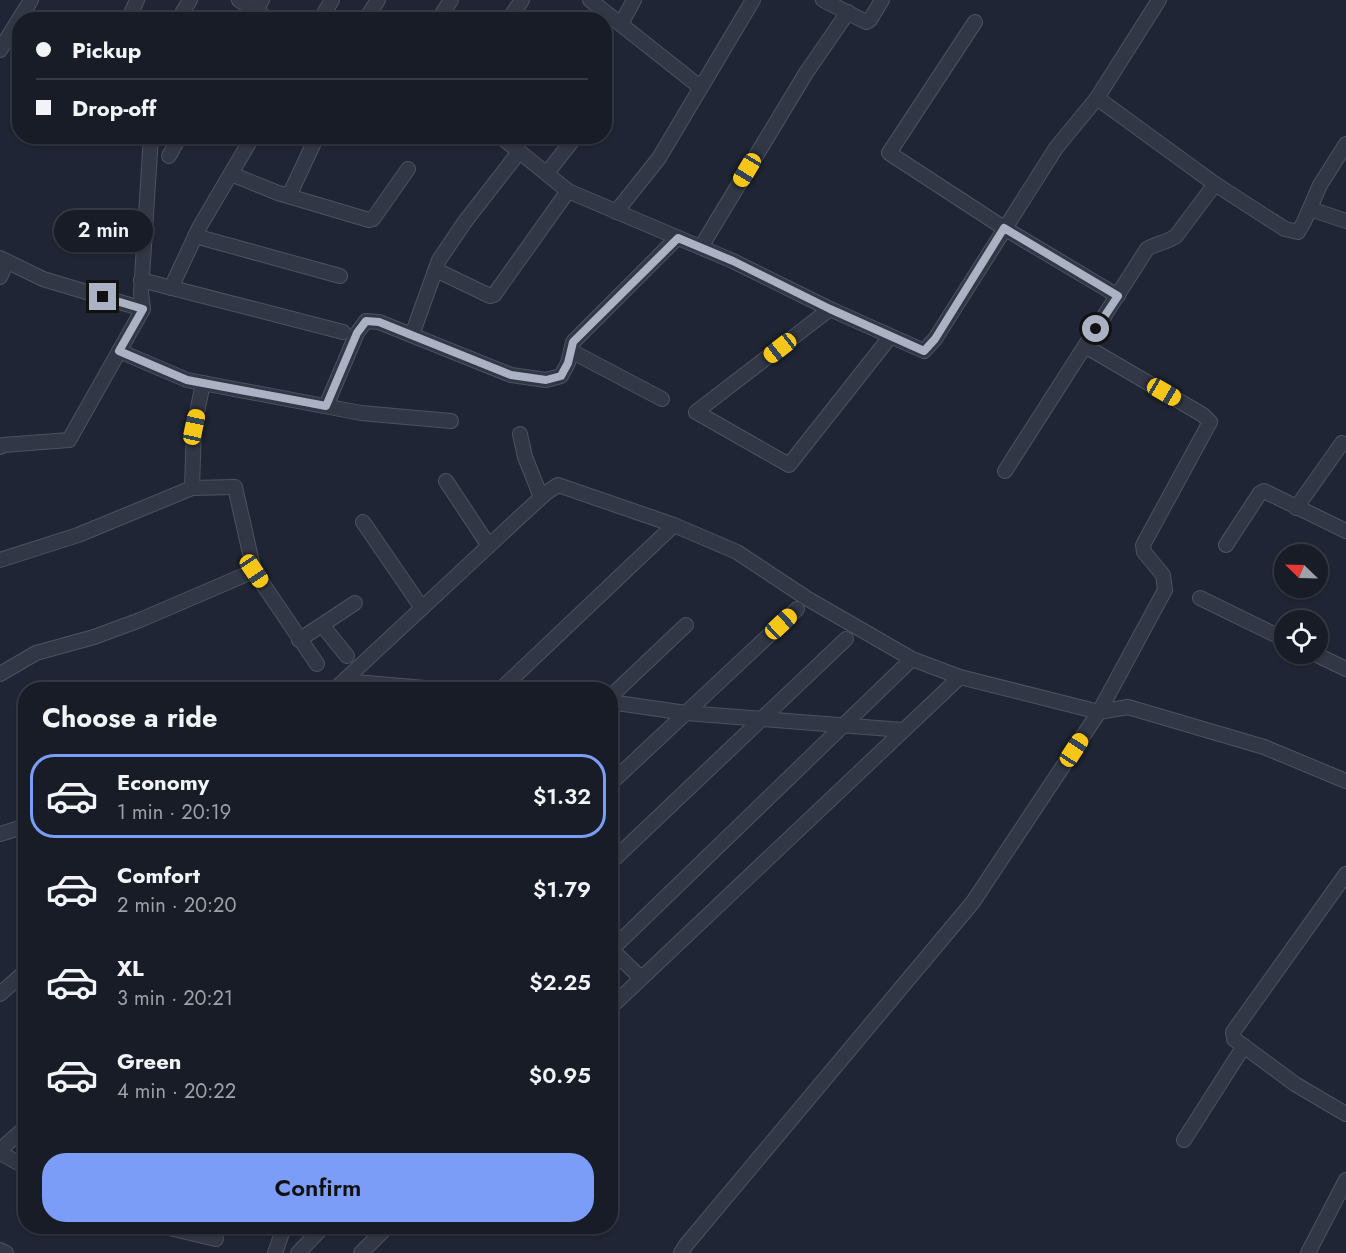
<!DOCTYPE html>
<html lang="en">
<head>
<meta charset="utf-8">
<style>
  :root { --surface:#171c27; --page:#242933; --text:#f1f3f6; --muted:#9ea1a7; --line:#363a44; --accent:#7c9df7 }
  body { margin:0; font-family:Jost,sans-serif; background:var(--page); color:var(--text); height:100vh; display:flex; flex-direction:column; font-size:22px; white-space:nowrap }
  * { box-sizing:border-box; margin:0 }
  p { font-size:20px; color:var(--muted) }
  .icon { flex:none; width:33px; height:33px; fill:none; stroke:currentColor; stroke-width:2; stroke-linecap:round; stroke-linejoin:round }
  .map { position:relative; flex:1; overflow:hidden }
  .panel { position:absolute; left:18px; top:682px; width:600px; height:552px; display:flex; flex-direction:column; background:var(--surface); border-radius:24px; box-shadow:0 2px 4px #0004,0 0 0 2px var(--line) }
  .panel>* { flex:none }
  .banner { position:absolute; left:12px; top:12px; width:600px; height:132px; border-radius:24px; box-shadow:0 2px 4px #0004,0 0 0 2px var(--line); display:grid; align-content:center; height:132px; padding:0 24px; background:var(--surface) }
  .needle { width:39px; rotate:293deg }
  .buttons { position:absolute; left:1274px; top:544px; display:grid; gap:12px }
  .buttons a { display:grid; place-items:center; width:54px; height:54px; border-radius:50%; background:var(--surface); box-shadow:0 2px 4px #0004,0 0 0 2px var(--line); font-size:30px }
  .end { position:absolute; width:27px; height:27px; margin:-14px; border:8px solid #abb2c3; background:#111; box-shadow:0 0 0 3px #111 }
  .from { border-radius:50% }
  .bubble { position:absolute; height:42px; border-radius:21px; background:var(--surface); box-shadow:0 2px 4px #0004,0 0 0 2px var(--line); font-size:20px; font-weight:600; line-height:42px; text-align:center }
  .car { position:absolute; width:18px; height:36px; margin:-18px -9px; border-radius:8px; box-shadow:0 0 4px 2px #0007; background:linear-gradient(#f5c518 24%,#345 0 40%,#f5c518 0 76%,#345 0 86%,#f5c518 0) }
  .banner b { display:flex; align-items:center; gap:21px; height:57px; font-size:22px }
  .banner b+b { border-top:2px solid var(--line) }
  .banner i { width:15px; height:15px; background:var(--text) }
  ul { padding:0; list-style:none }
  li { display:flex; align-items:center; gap:18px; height:84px; margin:0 12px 9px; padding:0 12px; border:3px solid transparent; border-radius:24px }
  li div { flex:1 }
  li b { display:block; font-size:22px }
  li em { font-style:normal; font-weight:600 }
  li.on { border-color:var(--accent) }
  li>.icon { width:54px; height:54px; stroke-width:1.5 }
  h2 { padding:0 24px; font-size:27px; line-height:72px }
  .cta { display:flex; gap:12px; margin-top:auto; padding:12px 24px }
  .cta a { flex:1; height:69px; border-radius:24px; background:var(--accent); color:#111; font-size:24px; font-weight:600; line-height:69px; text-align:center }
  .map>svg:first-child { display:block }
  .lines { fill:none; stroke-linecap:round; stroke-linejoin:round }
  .minor-casing { stroke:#4c5261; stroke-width:16 }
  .minor { stroke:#323745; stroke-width:14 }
  .route { stroke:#abb2c3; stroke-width:8 }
</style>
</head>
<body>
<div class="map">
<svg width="1346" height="1253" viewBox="0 0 1346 1253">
  <rect width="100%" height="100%" fill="#1f2534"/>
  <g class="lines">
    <g class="minor-casing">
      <g id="minor">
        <polyline points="239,0 270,20"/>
        <polyline points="590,0 700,87"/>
        <polyline points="823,0 866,22 870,20 882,0"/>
        <polyline points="128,20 137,0"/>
        <polyline points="178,20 190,0"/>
        <polyline points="249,20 262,0"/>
        <polyline points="320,20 332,0"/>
        <polyline points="365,20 378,0"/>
        <polyline points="438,20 451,0"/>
        <polyline points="508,20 522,0"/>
        <polyline points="975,22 889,153 1004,228 1118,296"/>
        <polyline points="621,24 634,0"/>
        <polyline points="0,50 31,0"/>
        <polyline points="1097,98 1215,184 1285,229 1298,232 1304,222 1320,185 1346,144"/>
        <polyline points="500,136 568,191 733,261 830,309 924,351 935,339 1056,148 1097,98 1159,0"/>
        <polyline points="169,156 180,136"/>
        <polyline points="547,173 576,136"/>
        <polyline points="231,174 278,193 369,220 373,219 408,169"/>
        <polyline points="289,196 317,136"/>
        <polyline points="1310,209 1346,221"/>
        <polyline points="616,212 659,158 753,0"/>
        <polyline points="195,236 340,276"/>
        <polyline points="701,247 806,73 848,12"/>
        <polyline points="0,258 43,279 143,309"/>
        <polyline points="436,270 490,296 494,295 568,191"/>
        <polyline points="0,277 7,262"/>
        <polyline points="141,280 343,332"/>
        <polyline points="171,288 200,226 253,136"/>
        <polyline points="830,309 696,412 789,465 890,337"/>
        <polyline points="412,335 439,260 464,223 519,152"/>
        <polyline points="119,351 187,380 361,413 451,421"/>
        <polyline points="571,351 662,399"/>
        <polyline points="326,406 357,333 366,321 379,322 511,375 546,380 561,376 568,363 573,342 677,238"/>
        <polyline points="520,434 525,457 541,497"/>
        <polyline points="0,447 3,445 69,440 143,309 141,293 151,136"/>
        <path d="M1005,471L1147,249C1157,243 1166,243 1176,236L1215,184"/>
        <polyline points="446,481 489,546"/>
        <polyline points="192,488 194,427 203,383"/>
        <polyline points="1296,508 1342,443"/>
        <polyline points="363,522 422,608"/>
        <polyline points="1226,545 1260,493 1264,491 1346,531"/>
        <polyline points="0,560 78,535 192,488 235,487 254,571 317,664"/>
        <polyline points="1200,598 1284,639"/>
        <polyline points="322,625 347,656"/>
        <polyline points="299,640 355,603"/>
        <polyline points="1315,654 1346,669"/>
        <polyline points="0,674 36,653 94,637 140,620 254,571"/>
        <polyline points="344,681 448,690"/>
        <polyline points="334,690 522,515 546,493 558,485 674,525 737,552 808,599 912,659 960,677 1099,712 1128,707 1264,747 1346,781"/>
        <polyline points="500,690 674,525"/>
        <polyline points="610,697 686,625"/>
        <polyline points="610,702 686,713 903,730"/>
        <polyline points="610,784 797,609"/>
        <polyline points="0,834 26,826"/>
        <polyline points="610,863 846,639"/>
        <polyline points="1346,874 1233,1032 1234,1039 1295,1084 1346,1114"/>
        <polyline points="610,948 641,978"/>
        <polyline points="610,951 912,659"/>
        <polyline points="0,994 26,971"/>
        <polyline points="610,1008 960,677"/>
        <polyline points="1184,1140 1244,1046"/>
        <polyline points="0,1150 26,1127"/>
        <polyline points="0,1153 26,1167"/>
        <polyline points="165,1227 216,1239"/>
        <polyline points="0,1250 6,1253"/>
        <polyline points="275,1253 284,1227"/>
        <polyline points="298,1253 323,1227"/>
        <polyline points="361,1253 387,1227"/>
        <polyline points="681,1253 686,1245 973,902 1099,712 1165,590 1163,575 1144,552 1143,545 1210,422 1203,415 1085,346"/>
        <polyline points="1308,1253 1346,1180"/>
      </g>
    </g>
    <use href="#minor" class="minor"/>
  </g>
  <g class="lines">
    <polyline class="route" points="103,297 143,309 119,351 187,380 326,406 357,333 366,321 379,322 511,375 546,380 561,376 568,363 573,342 678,238 733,261 830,309 924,351 935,339 1004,228 1118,296 1096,329"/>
  </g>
</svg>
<div class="buttons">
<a><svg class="needle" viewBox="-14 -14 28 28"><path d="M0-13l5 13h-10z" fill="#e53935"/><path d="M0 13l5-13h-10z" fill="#9ea1a7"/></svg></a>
<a><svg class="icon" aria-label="locate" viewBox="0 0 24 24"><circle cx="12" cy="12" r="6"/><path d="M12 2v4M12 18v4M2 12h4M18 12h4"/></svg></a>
</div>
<i class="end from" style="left:1096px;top:329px"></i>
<i class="end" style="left:103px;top:297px"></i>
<div class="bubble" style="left:54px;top:210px;width:99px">2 min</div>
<i class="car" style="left:747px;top:170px;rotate:211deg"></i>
<i class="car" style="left:780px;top:348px;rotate:232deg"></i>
<i class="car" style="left:1164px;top:392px;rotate:120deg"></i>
<i class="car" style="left:194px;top:427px;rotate:12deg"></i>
<i class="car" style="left:254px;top:571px;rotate:146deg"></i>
<i class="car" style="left:781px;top:624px;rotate:47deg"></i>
<i class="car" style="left:1074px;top:750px;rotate:33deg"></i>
<div class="banner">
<b><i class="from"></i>Pickup</b>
<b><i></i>Drop-off</b>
</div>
<section class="panel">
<h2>Choose a ride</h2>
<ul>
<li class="on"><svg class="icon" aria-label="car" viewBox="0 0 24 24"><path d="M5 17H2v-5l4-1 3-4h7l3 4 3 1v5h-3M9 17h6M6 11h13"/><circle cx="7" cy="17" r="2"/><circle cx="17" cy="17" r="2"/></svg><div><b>Economy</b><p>1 min · 20:19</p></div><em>$1.32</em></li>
<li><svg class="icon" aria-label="car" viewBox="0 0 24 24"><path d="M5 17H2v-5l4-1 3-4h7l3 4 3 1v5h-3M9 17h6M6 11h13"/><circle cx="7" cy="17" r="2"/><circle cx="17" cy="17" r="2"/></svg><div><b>Comfort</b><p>2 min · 20:20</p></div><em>$1.79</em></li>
<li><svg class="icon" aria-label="car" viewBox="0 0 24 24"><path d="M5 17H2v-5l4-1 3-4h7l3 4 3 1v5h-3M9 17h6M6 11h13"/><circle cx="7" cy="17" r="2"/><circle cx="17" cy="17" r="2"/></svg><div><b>XL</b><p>3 min · 20:21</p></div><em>$2.25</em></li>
<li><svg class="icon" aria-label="car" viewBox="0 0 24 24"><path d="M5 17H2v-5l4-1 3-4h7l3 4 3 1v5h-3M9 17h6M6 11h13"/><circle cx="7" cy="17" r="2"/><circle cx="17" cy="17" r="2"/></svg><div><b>Green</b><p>4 min · 20:22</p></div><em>$0.95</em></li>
</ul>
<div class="cta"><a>Confirm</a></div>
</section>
</div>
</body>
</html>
